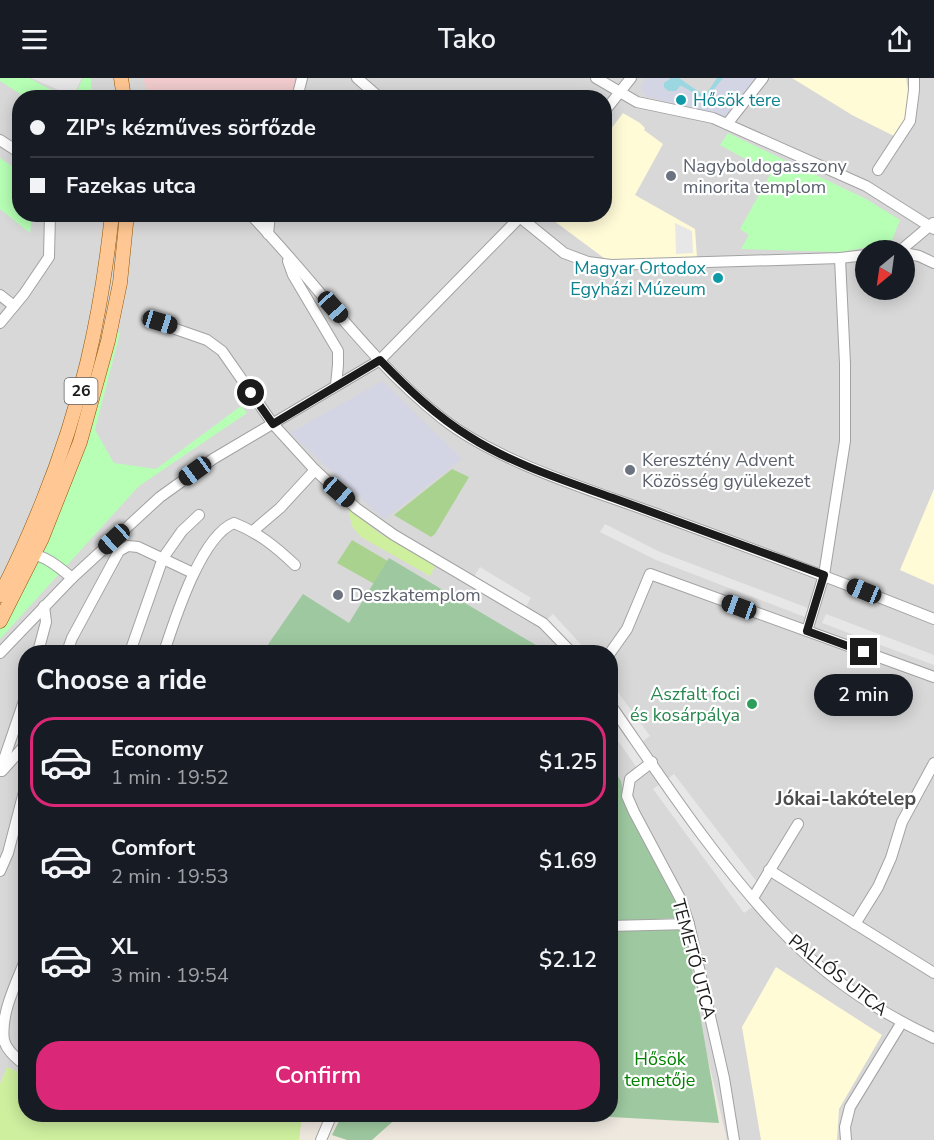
<!DOCTYPE html>
<html lang="en">
<head>
<meta charset="utf-8">
<style>
  :root { --surface:#171b24; --page:#20242c; --text:#f1f3f6; --muted:#9ea1a6; --line:#363941; --accent:#db2777 }
  body { margin:0; font-family:"Nunito Sans",sans-serif; background:var(--page); color:var(--text); height:100vh; display:flex; flex-direction:column; font-size:22px; white-space:nowrap }
  * { box-sizing:border-box; margin:0 }
  p { font-size:20px; color:var(--muted) }
  .icon { flex:none; width:33px; height:33px; fill:none; stroke:currentColor; stroke-width:2; stroke-linecap:round; stroke-linejoin:round }
  .map { position:relative; flex:1; overflow:hidden }
  .details { position:absolute; left:18px; top:567px; width:600px; height:477px; display:flex; flex-direction:column; background:var(--surface); border-radius:24px; box-shadow:0 3px 15px #0003 }
  .details>* { flex:none }
  .hud { position:absolute; left:12px; top:12px; width:600px; height:132px; border-radius:24px; box-shadow:0 3px 15px #0003; display:grid; align-content:center; height:132px; padding:0 18px; background:var(--surface) }
  .needle { width:39px; rotate:209deg }
  .fabs { position:absolute; left:855px; top:162px; display:grid; gap:12px }
  .fabs a { display:grid; place-items:center; width:60px; height:60px; border-radius:50%; background:var(--surface); box-shadow:0 3px 15px #0003; font-size:30px }
  .end { position:absolute; width:27px; height:27px; margin:-14px; border:8px solid #1b1b1b; background:#fff; box-shadow:0 0 0 3px #fff }
  .from { border-radius:50% }
  .bubble { position:absolute; height:42px; border-radius:21px; background:var(--surface); box-shadow:0 3px 15px #0003; font-size:20px; font-weight:600; line-height:42px; text-align:center }
  .car { position:absolute; width:18px; height:36px; margin:-18px -9px; border-radius:8px; box-shadow:0 0 4px 2px #0007; background:linear-gradient(#222 24%,#8ab4d8 0 40%,#222 0 76%,#8ab4d8 0 86%,#222 0) }
  .hud b { display:flex; align-items:center; gap:21px; height:57px; font-size:22px }
  .hud b+b { border-top:2px solid var(--line) }
  .hud i { width:15px; height:15px; background:var(--text) }
  ul { padding:0; list-style:none }
  li { display:flex; align-items:center; gap:18px; height:90px; margin:0 12px 9px; padding:0 6px; border:3px solid transparent; border-radius:24px }
  li div { flex:1 }
  li b { display:block; font-size:22px }
  li em { font-style:normal; font-weight:600 }
  li.selected { border-color:var(--accent) }
  li>.icon { width:54px; height:54px; stroke-width:1.5 }
  h2 { padding:0 18px; font-size:27px; line-height:72px }
  .primary-button { display:flex; gap:12px; margin-top:auto; padding:12px 18px }
  .primary-button a { flex:1; height:69px; border-radius:24px; background:var(--accent); color:#fff; font-size:24px; font-weight:600; line-height:69px; text-align:center }
  header { display:flex; justify-content:space-between; align-items:center; height:78px; padding:0 18px; background:var(--surface); font-size:27px; font-weight:600 }
  .map>svg:first-child { display:block }
  .residential { fill:#d9d8d8; fill-rule:evenodd }
  .commercial { fill:#f1cbcd }
  .education { fill:#fffbd7 }
  .grass { fill:#cdef9e }
  .forest { fill:#a9d28f }
  .cemetery { fill:#9ec9a0 }
  .park { fill:#b6ffb5 }
  .parking { fill:#e7e7e7 }
  .plaza { fill:#d3d5e4 }
  .water { fill:#9ad7e1 }
  .lines { fill:none; stroke-linecap:round; stroke-linejoin:round }
  .minor-casing { stroke:#a2a2a2; stroke-width:12 }
  .major-casing { stroke:#925500; stroke-width:15 }
  .minor { stroke:#fff; stroke-width:10 }
  .major { stroke:#ffc793; stroke-width:14 }
  .route { stroke:#1b1b1b; stroke-width:8 }
  .culture-dot { fill:#0f9aa8; stroke:#fff; stroke-width:2 }
  .worship-dot { fill:#6b7280; stroke:#fff; stroke-width:2 }
  .leisure-dot { fill:#2e9e5b; stroke:#fff; stroke-width:2 }
  .labels { text-anchor:middle; dominant-baseline:central; stroke-width:4.5; stroke-linejoin:round; paint-order:stroke }
  .shield { fill:#fff; stroke:#5f5f5f; stroke-width:1.5 }
  .shield-label { font-size:16px; font-weight:bold; fill:#1b1b1b }
  .culture-label { font-size:18px; fill:#0d838f; stroke:#fff; text-anchor:start }
  .worship-label { font-size:18px; fill:#5b616d; stroke:#fff; text-anchor:start }
  .leisure-label { font-size:18px; fill:#27864d; stroke:#fff; text-anchor:end }
  .street-label { font-size:18px; fill:#1b1b1b; stroke:#fff }
  .park-label { font-size:18px; fill:#018200; stroke:#fff }
  .neighbourhood-label { font-size:20px; font-weight:bold; fill:#4e4e4e; stroke:#fff }
</style>
</head>
<body>
<header><svg class="icon" aria-label="menu" viewBox="0 0 24 24"><path d="M4 6h16M4 12h16M4 18h16"/></svg>Tako<svg class="icon" aria-label="share" viewBox="0 0 24 24"><path d="M12 15V3M7 8l5-5 5 5M5 13v7h14v-7"/></svg></header>
<div class="map">
<svg width="934" height="1062" viewBox="0 0 934 1062">
  <rect width="100%" height="100%" fill="#eee8df"/>
  <path class="residential" d="M0,0H934V1062H727L675,840L611,844L610,574H26L25,997L7,989L0,1006ZM20,20H604V136H20ZM866,172H904V212H866Z"/>
  <polygon class="commercial" points="143,0 299,0 295,20 149,19"/>
  <g class="education">
    <polygon points="792,0 906,0 911,29 898,60 852,37"/>
    <polygon points="623,35 640,45 645,50 644,52 663,66 635,117 695,151 697,180 608,183 546,137 604,136 605,59"/>
    <polygon points="934,411 934,507 900,492"/>
    <polygon points="776,889 882,957 839,1031 837,1062 761,1062 742,949"/>
  </g>
  <g class="grass">
    <polygon points="348,430 379,455 435,488 430,498 361,459 352,448"/>
    <polygon points="7,989 25,997 26,1036 302,1037 299,1062 0,1062 0,1006"/>
  </g>
  <g class="forest">
    <polygon points="452,391 469,399 435,456 431,459 394,437"/>
    <polygon points="352,462 403,492 378,508 337,485"/>
  </g>
  <g class="cemetery">
    <polygon points="389,480 546,573 547,574 265,574 269,565 303,516 349,545"/>
    <polygon points="610,686 621,703 624,719 678,825 675,840 611,844"/>
    <polygon points="685,851 719,1045 575,1037 610,1036 611,853"/>
    <polygon points="342,1037 342,1036 400,1037 372,1062 347,1062 332,1057"/>
  </g>
  <g class="park">
    <polygon points="0,0 29,0 57,15 74,19 83,0 91,0 92,19 25,19 0,3"/>
    <polygon points="728,55 866,121 900,142 891,165 841,174 741,171 749,157 740,151 771,95 720,67"/>
    <polygon points="0,80 19,93 20,136 32,137 30,155 0,131"/>
    <polygon points="111,248 120,255 95,352 114,385 156,391 241,328 247,335 139,408 0,561 0,547 48,461"/>
  </g>
  <g class="parking">
    <polygon points="31,0 82,0 73,18"/>
    <polygon points="675,145 692,153 693,175 676,176"/>
    <polygon points="605,446 660,474 808,530 805,539 656,482 600,454"/>
    <polygon points="480,489 531,520 524,532 472,502"/>
    <polygon points="553,536 588,574 571,574 543,545"/>
    <polygon points="826,536 934,577 934,587 822,545"/>
    <polygon points="612,606 650,658 639,666 649,681 637,690 611,653 610,607"/>
    <polygon points="674,696 757,804 747,812 758,825 744,835 653,711"/>
  </g>
  <g class="plaza">
    <polygon points="646,0 671,0 666,2 666,12 670,14 682,8 703,21 707,20 723,0 766,0 730,44 646,18 640,10"/>
    <polygon points="382,303 462,381 384,441 290,355"/>
  </g>
  <polygon class="water" points="671,0 679,0 705,18 717,0 723,0 707,20 705,25 703,24 702,20 682,8 680,8 676,13 668,13 664,9 664,5"/>
  <g class="lines">
    <g class="minor-casing">
      <g id="minor">
        <polyline points="357,0 380,20"/>
        <polyline points="596,0 637,24 713,40 866,108 934,151"/>
        <polyline points="297,20 302,0"/>
        <polyline points="604,34 631,0"/>
        <polyline points="727,46 763,0"/>
        <polyline points="0,62 20,75"/>
        <polyline points="878,92 910,43 914,12 914,0"/>
        <path d="M250,136C315,203 369,283 443,341C498,384 588,411 654,435C748,469 841,504 934,541"/>
        <polyline points="516,136 564,175 588,184 611,187 840,180 866,177"/>
        <polyline points="268,156 270,136"/>
        <polyline points="901,172 933,145"/>
        <polyline points="904,175 919,178 934,185"/>
        <polyline points="288,183 293,197 338,273 338,287 336,307"/>
        <polyline points="0,217 14,228"/>
        <polyline points="147,241 207,262 222,273 273,346 315,392 356,430 394,457 543,545 571,574"/>
        <polyline points="0,245 24,216 49,179 50,136"/>
        <polyline points="253,453 280,430 315,392"/>
        <path d="M28,476C44,476 60,490 72,500"/>
        <polyline points="807,553 824,497 845,363 845,286 840,180"/>
        <polyline points="38,574 46,544 44,528"/>
        <polyline points="67,574 72,560 119,473 128,468 138,469 193,495"/>
        <polyline points="130,574 163,480 182,453 199,437"/>
        <path d="M164,574C175,541 201,458 234,445C259,455 276,469 295,487"/>
        <polyline points="0,575 72,500 160,419 213,381 380,282 523,136"/>
        <polyline points="610,575 627,551 650,496 934,599"/>
        <path d="M610,626C663,702 715,782 778,849C822,896 876,933 934,960"/>
        <polyline points="652,684 630,701 627,718 634,734 681,822 689,846 724,1000 734,1062"/>
        <polyline points="0,693 26,617"/>
        <polyline points="2,693 26,666"/>
        <polyline points="769,792 934,895"/>
        <polyline points="0,793 8,775 26,706"/>
        <polyline points="753,820 798,746"/>
        <polyline points="855,846 878,809 891,780 902,744 934,685"/>
        <polyline points="610,848 689,846"/>
        <path d="M26,880C17,903 0,936 4,962C6,971 14,978 21,984L26,974"/>
        <polyline points="321,1062 332,1036"/>
        <polyline points="846,1062 845,1049 850,1029 902,944"/>
      </g>
    </g>
    <g class="major-casing">
      <g id="major">
        <polyline points="121,0 124,20"/>
        <path d="M0,517C16,487 29,457 42,425C81,329 101,240 112,136"/>
        <polyline points="0,543 42,460 80,364 108,263 120,205 127,136"/>
      </g>
    </g>
    <use href="#minor" class="minor"/>
    <use href="#major" class="major"/>
  </g>
  <g class="lines">
    <path class="route" d="M251,315L273,346L380,282C408,311 436,338 470,359C512,386 566,403 613,420C684,446 754,471 824,497L807,553L864,574"/>
  </g>
  <g class="culture-dot">
    <circle cx="681" cy="22" r="6"/>
    <circle cx="718" cy="200" r="6"/>
  </g>
  <g class="worship-dot">
    <circle cx="671" cy="98" r="6"/>
    <circle cx="630" cy="392" r="6"/>
    <circle cx="338" cy="517" r="6"/>
  </g>
  <circle class="leisure-dot" cx="752" cy="626" r="6"/>
  <g class="labels">
    <rect class="shield" x="64.5" y="300" width="33" height="26" rx="4.5"/>
    <g class="shield-label">
      <text x="81" y="313">26</text>
    </g>
    <g class="culture-label">
      <text x="693" y="22">Hősök tere</text>
      <text x="706" y="190" text-anchor="end">Magyar Ortodox<tspan x="706" dy="21">Egyházi Múzeum</tspan></text>
    </g>
    <g class="worship-label">
      <text x="683" y="88">Nagyboldogasszony<tspan x="683" dy="21">minorita templom</tspan></text>
      <text x="642" y="382">Keresztény Advent<tspan x="642" dy="21">Közösség gyülekezet</tspan></text>
      <text x="350" y="517">Deszkatemplom</text>
    </g>
    <g class="leisure-label">
      <text x="740" y="616">Aszfalt foci<tspan x="740" dy="21">és kosárpálya</tspan></text>
    </g>
    <g class="street-label">
      <text transform="translate(694 881) rotate(75)">TEMETŐ UTCA</text>
      <text transform="translate(838 897) rotate(38)">PALLÓS UTCA</text>
    </g>
    <g class="park-label">
      <text x="660" y="981">Hősök<tspan x="660" dy="21">temetője</tspan></text>
    </g>
    <g class="neighbourhood-label">
      <text x="846" y="720">Jókai-lakótelep</text>
    </g>
  </g>
</svg>
<div class="fabs">
<a><svg class="needle" viewBox="-14 -14 28 28"><path d="M0-13l5 13h-10z" fill="#e53935"/><path d="M0 13l5-13h-10z" fill="#9ea1a6"/></svg></a>
</div>
<i class="end from" style="left:251px;top:315px"></i>
<i class="end" style="left:864px;top:574px"></i>
<div class="bubble" style="left:814px;top:596px;width:99px">2 min</div>
<i class="car" style="left:333px;top:229px;rotate:138deg"></i>
<i class="car" style="left:160px;top:244px;rotate:107deg"></i>
<i class="car" style="left:195px;top:393px;rotate:234deg"></i>
<i class="car" style="left:339px;top:414px;rotate:131deg"></i>
<i class="car" style="left:114px;top:461px;rotate:228deg"></i>
<i class="car" style="left:864px;top:513px;rotate:292deg"></i>
<i class="car" style="left:739px;top:529px;rotate:290deg"></i>
<div class="hud">
<b><i class="from"></i>ZIP's kézműves sörfőzde</b>
<b><i></i>Fazekas utca</b>
</div>
<section class="details">
<h2>Choose a ride</h2>
<ul>
<li class="selected"><svg class="icon" aria-label="car" viewBox="0 0 24 24"><path d="M5 17H2v-5l4-1 3-4h7l3 4 3 1v5h-3M9 17h6M6 11h13"/><circle cx="7" cy="17" r="2"/><circle cx="17" cy="17" r="2"/></svg><div><b>Economy</b><p>1 min · 19:52</p></div><em>$1.25</em></li>
<li><svg class="icon" aria-label="car" viewBox="0 0 24 24"><path d="M5 17H2v-5l4-1 3-4h7l3 4 3 1v5h-3M9 17h6M6 11h13"/><circle cx="7" cy="17" r="2"/><circle cx="17" cy="17" r="2"/></svg><div><b>Comfort</b><p>2 min · 19:53</p></div><em>$1.69</em></li>
<li><svg class="icon" aria-label="car" viewBox="0 0 24 24"><path d="M5 17H2v-5l4-1 3-4h7l3 4 3 1v5h-3M9 17h6M6 11h13"/><circle cx="7" cy="17" r="2"/><circle cx="17" cy="17" r="2"/></svg><div><b>XL</b><p>3 min · 19:54</p></div><em>$2.12</em></li>
</ul>
<div class="primary-button"><a>Confirm</a></div>
</section>
</div>
</body>
</html>
